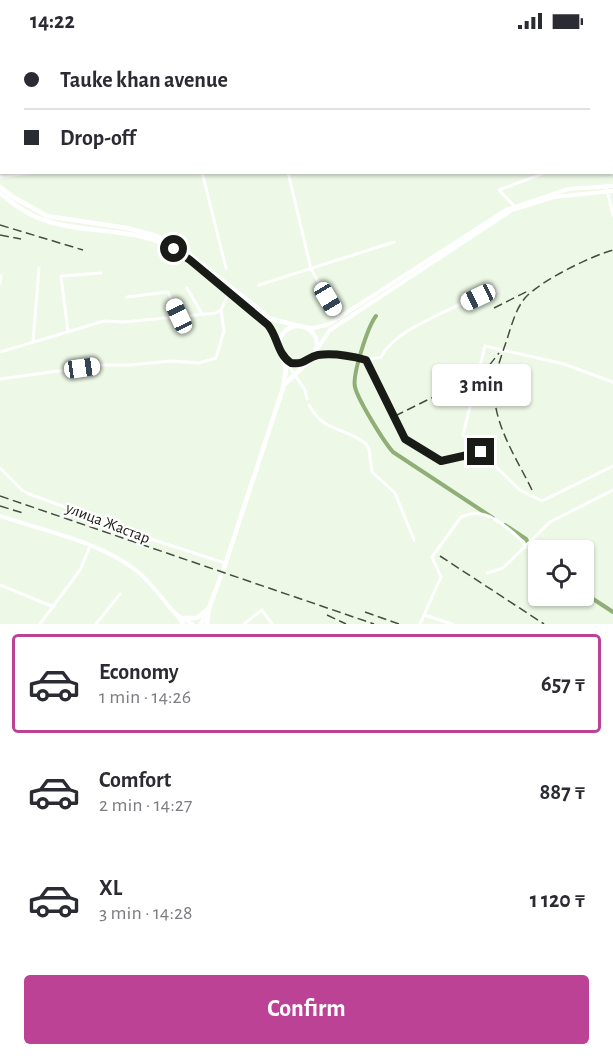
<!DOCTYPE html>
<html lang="en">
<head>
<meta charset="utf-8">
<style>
  :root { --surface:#fff; --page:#f2f2f3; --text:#2b2b33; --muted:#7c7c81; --line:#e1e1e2; --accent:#bb4295 }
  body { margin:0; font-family:"Alegreya Sans",sans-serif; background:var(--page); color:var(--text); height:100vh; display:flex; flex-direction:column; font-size:22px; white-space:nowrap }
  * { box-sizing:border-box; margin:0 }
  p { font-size:20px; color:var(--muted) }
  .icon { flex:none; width:33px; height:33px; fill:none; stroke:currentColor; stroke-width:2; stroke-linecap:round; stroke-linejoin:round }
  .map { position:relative; height:582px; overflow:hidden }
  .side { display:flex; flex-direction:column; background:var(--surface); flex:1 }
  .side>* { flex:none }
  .top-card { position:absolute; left:0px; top:0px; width:614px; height:132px; box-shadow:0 2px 4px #0004; display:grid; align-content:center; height:132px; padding:0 24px; background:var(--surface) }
  .buttons { position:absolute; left:528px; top:498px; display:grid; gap:12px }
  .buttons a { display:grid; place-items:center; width:66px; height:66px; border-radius:6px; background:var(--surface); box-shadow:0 2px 4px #0004; font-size:30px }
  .end { position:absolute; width:27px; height:27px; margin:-14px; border:8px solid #191c16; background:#fff; box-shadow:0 0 0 3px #fff }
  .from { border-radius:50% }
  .bubble { position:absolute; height:42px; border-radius:6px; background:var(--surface); box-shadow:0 2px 4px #0004; font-size:20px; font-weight:700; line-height:42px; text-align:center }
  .car { position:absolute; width:18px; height:36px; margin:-18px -9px; border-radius:8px; box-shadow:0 0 4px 2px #0007; background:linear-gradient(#fff 24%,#345 0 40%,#fff 0 76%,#345 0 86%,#fff 0) }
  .top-card b { display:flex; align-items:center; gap:21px; height:57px; font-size:22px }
  .top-card b+b { border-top:2px solid var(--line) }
  .top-card i { width:15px; height:15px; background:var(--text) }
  ul { padding:10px 0 0; list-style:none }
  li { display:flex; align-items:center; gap:18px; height:99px; margin:0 12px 9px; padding:0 12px; border:3px solid transparent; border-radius:6px }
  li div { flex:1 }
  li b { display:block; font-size:22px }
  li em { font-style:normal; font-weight:700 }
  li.selected { border-color:var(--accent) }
  li>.icon { width:54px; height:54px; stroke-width:1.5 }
  .primary-button { display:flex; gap:12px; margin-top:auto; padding:12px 24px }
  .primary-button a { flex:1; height:69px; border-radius:6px; background:var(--accent); color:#fff; font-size:24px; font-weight:700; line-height:69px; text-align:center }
  .status { display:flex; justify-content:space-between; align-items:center; height:42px; padding:0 30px; background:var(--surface); direction:ltr }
  .status svg { height:16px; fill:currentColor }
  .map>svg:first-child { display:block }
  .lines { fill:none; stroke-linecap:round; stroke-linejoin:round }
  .canal { stroke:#8faf76; stroke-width:4 }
  .minor { stroke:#fff; stroke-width:3 }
  .secondary { stroke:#fff; stroke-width:4 }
  .primary { stroke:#fff; stroke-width:4.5 }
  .rail { stroke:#484c44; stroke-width:1.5; stroke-dasharray:9 4.5; stroke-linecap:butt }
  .route { stroke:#191c16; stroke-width:8 }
  .labels { text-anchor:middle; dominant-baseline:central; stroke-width:5; stroke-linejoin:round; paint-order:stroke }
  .street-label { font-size:16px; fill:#191c16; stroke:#fff }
</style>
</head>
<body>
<div class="status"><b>14:22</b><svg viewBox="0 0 49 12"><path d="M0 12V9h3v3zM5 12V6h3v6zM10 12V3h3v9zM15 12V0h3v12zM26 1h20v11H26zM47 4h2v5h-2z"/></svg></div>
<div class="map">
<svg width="613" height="582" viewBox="0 0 613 582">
  <rect width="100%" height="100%" fill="#edf8e6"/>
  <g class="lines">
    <g class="canal">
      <polyline points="110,0 111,2"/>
      <path d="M376,274C368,284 352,333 355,345C358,358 384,400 393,410L493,476"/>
      <polyline points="505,483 526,497 538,518"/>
      <polyline points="584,551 613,570"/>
    </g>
    <g class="minor">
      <polyline points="36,0 36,2"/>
      <polyline points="120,0 121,2"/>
      <polyline points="591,0 594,2"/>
      <polyline points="82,2 82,0"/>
      <polyline points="171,2 174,0"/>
      <polyline points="508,2 511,0"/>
      <polyline points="612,5 613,5"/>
      <polyline points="0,14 2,14"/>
      <polyline points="612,74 613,73"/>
      <polyline points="202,130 226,226"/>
      <polyline points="288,130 311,227 339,275"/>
      <polyline points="0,135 35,130"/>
      <polyline points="606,143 613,173"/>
      <polyline points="515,165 499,148 547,130"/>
      <polyline points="0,241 1,234"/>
      <polyline points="259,243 394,200"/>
      <polyline points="187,246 202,272"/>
      <polyline points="127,255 168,250 179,274"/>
      <polyline points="68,290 61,234 101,231"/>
      <polyline points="33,300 39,226"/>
      <polyline points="0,310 104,279 124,280 216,271 221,268 229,250"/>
      <polyline points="314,314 329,312 366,318 405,397 441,419 480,410"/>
      <path d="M366,318L381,315C398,282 464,266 495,243L498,249L478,255"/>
      <polyline points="286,320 305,348 307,357"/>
      <polyline points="0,337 102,323 130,323 171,319 199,321 216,316 224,289 221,268"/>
      <polyline points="613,340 564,322 485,304 463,393 520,448 542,459 613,424"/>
      <path d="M309,363C324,392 345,384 366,402L369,407L372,430L395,451L414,498"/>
      <polyline points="0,426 22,448 29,452 115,483 123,488 225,521"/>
      <polyline points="487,531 503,526 550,480 613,448"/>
      <polyline points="0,543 54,565"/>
      <polyline points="424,573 452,582"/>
      <polyline points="40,582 80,528 90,504"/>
      <polyline points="96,582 120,552"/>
      <polyline points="244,582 262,568 272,582"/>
      <path d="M420,582L441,535L432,515L461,475C468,472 477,470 485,473C496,476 520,494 526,505"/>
    </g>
    <g class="secondary">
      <polyline points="304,285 314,286 329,282 506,168 568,147 613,144"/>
      <polyline points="316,309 330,288 512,168 554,155 613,149"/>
      <path d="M0,474C44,489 102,500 138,530C153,542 163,559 176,572"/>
      <polyline points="183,582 176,572 192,582"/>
    </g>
    <g class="primary">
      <polyline points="0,145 13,155 47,174 127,186 157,194 188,211 271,277 300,284"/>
      <path d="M0,151C14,163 30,174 47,179C83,191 123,186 159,200C199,217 235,255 268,283L272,288L280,308"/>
      <circle cx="298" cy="303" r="19"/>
      <polyline points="286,341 308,320"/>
      <polyline points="224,526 283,346 286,327 282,312"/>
      <polyline points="183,576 197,576 209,566 221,534"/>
      <polyline points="201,582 209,566 207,582"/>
    </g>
    <g class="rail">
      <polyline points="0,183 83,208"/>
      <polyline points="0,193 21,197"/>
      <polyline points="494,266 530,248"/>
      <polyline points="395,374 484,330 499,311"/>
      <path d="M532,448C519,421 499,391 495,360C492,341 498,324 504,306C510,290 514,269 525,256C540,239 591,214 613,208"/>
      <polyline points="0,454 374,582"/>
      <polyline points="0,464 23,471"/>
      <polyline points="440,514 544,582"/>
      <polyline points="365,570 399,582"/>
      <polyline points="327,573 346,582"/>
    </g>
  </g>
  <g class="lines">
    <path class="route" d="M174,207L190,218L268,283C278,295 277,312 291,321C306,323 307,315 318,313C333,311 351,314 366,318L405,397L441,419L481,410"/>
  </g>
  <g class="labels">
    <g class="street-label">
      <text transform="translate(108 481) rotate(21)">улица Жастар</text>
    </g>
  </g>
</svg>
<div class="buttons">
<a><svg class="icon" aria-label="locate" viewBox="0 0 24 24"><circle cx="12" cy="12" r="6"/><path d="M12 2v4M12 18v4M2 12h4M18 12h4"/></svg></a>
</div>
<i class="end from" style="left:174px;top:207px"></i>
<i class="end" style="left:481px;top:410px"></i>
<div class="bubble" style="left:432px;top:322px;width:99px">3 min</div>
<i class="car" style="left:478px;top:255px;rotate:245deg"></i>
<i class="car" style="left:328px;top:257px;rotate:149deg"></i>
<i class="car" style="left:179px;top:274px;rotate:335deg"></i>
<i class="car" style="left:82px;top:326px;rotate:82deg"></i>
<div class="top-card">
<b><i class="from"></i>Tauke khan avenue</b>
<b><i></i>Drop-off</b>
</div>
</div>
<section class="side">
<ul>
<li class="selected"><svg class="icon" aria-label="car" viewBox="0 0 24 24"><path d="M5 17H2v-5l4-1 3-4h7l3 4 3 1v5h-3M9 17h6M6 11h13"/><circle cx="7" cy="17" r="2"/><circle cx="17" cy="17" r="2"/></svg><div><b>Economy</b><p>1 min · 14:26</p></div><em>657 ₸</em></li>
<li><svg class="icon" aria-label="car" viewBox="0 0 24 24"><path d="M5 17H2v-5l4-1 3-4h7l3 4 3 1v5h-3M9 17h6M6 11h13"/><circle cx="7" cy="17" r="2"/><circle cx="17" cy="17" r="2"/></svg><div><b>Comfort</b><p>2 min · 14:27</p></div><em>887 ₸</em></li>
<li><svg class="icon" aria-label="car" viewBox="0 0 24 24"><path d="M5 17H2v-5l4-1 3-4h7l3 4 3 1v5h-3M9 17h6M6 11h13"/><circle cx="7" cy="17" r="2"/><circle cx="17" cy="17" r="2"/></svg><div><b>XL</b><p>3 min · 14:28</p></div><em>1 120 ₸</em></li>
</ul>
<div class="primary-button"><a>Confirm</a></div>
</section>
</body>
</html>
